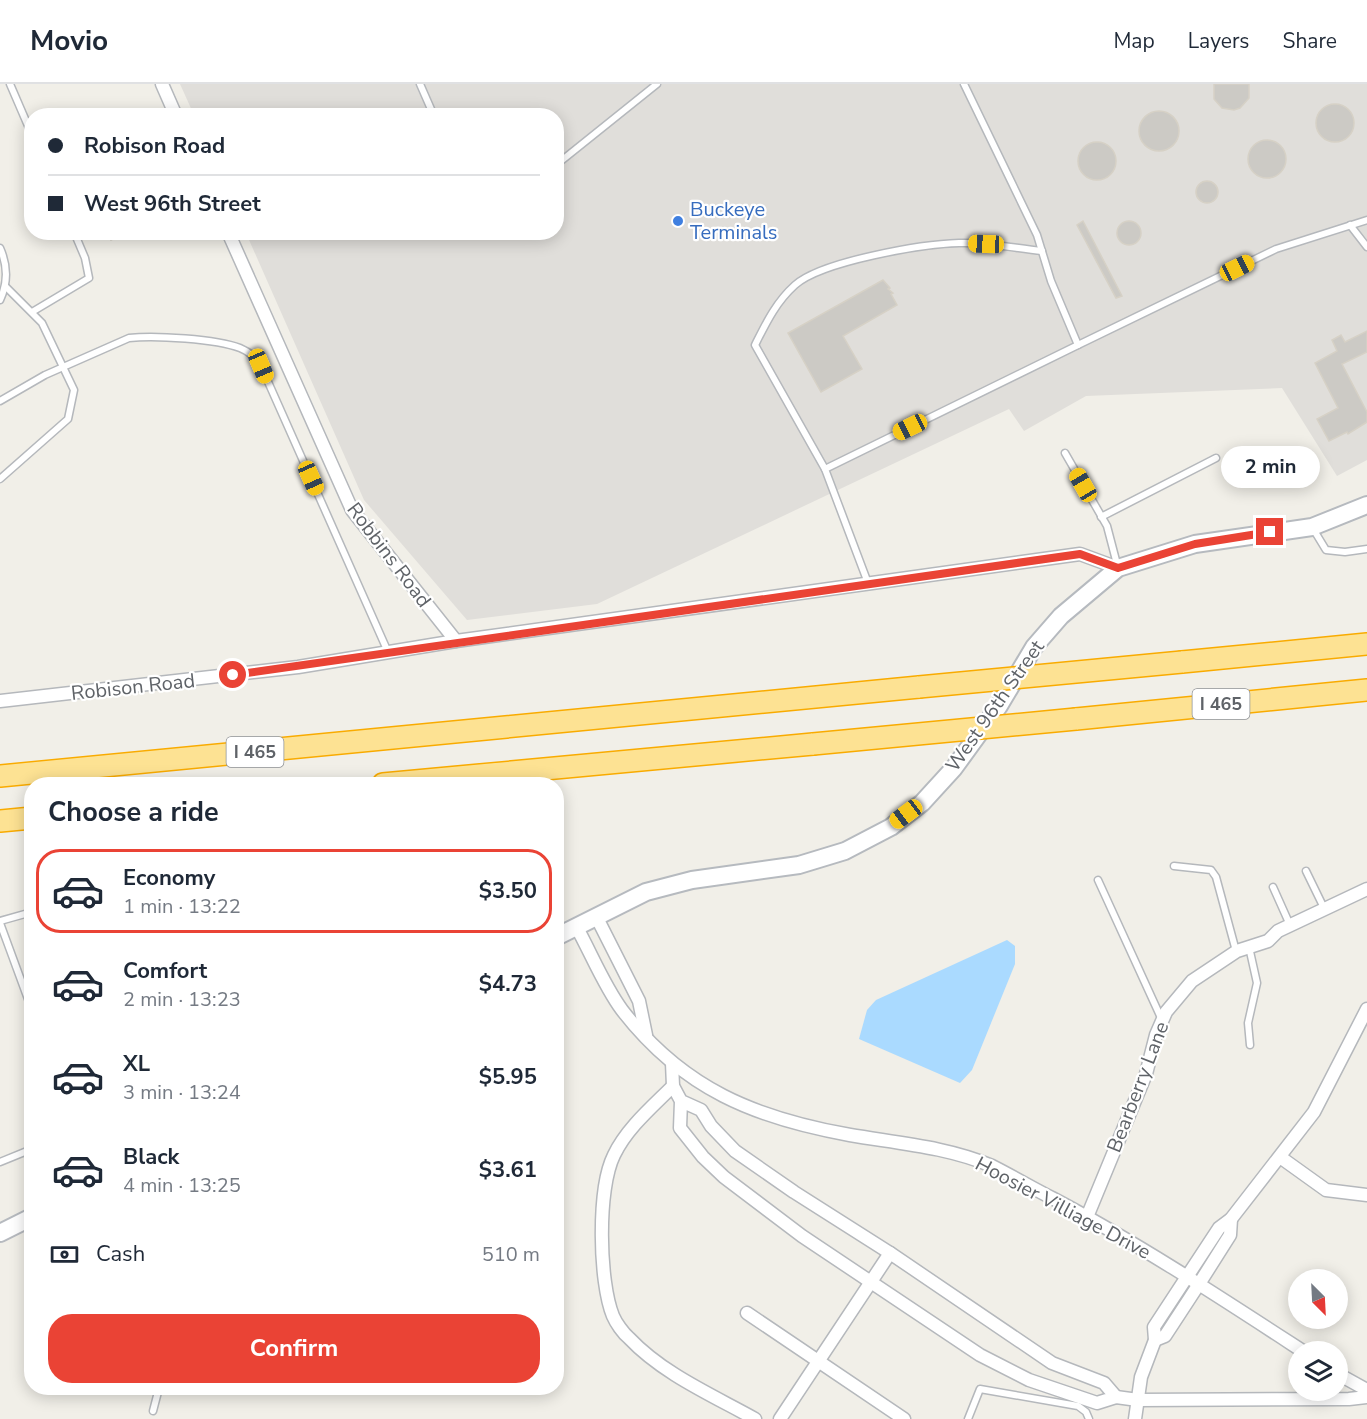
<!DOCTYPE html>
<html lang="en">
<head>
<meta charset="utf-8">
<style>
  :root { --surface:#fff; --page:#f2f2f3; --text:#1f2937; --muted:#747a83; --line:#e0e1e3; --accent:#ea4335 }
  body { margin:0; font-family:"Nunito Sans",sans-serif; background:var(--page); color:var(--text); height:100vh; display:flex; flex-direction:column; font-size:22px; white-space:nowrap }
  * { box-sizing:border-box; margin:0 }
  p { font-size:20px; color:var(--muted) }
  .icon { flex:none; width:33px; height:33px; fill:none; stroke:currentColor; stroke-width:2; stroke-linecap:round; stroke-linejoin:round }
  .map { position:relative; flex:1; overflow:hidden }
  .side { position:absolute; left:24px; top:693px; width:540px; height:618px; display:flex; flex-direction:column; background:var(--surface); border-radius:24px; box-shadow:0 3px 15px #0003 }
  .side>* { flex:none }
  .guide { position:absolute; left:24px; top:24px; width:540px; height:132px; border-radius:24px; box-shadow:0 3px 15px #0003; display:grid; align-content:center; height:132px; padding:0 24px; background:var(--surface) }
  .needle { width:39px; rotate:156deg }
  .tools { position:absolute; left:1288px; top:1185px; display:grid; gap:12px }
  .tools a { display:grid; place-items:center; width:60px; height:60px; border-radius:50%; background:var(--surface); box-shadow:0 3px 15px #0003; font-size:30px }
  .end { position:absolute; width:27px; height:27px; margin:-14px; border:8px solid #ea4335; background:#fff; box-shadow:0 0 0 3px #fff }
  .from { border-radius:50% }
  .bubble { position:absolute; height:42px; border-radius:21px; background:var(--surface); box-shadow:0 3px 15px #0003; font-size:20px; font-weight:700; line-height:42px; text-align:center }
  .car { position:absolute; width:18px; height:36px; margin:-18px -9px; border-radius:8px; box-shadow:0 0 4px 2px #0007; background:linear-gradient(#f5c518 24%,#345 0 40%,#f5c518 0 76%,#345 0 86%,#f5c518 0) }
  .guide b { display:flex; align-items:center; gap:21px; height:57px; font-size:22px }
  .guide b+b { border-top:2px solid var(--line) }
  .guide i { width:15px; height:15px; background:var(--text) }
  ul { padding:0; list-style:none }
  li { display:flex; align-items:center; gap:18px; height:84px; margin:0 12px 9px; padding:0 12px; border:3px solid transparent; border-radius:24px }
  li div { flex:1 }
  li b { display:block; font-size:22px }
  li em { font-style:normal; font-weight:700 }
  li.active { border-color:var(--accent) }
  li>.icon { width:54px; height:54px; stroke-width:1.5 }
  h2 { padding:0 24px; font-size:27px; line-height:72px }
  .pay { display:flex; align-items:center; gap:15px; height:66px; padding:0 24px; font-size:22px }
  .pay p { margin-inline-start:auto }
  .button { display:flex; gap:12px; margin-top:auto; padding:12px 24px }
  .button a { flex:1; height:69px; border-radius:24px; background:var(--accent); color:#fff; font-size:24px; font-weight:700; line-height:69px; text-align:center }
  header { display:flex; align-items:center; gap:36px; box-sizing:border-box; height:84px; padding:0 30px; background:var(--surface); border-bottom:2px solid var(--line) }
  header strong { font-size:28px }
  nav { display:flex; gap:33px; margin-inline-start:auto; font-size:21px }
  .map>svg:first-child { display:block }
  .industrial { fill:#e0deda }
  .water { fill:#aadaff }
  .building { fill:#cccac5; stroke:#d6d1c6; stroke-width:1.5 }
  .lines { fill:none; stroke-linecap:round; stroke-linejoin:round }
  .lane-casing { stroke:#b5b8bc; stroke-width:9 }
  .street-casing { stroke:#b5b8bc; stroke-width:15 }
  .secondary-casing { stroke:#b6babf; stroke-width:20 }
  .highway-casing { stroke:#f9ab00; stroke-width:24 }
  .lane { stroke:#fff; stroke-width:6 }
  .street { stroke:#fff; stroke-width:12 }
  .secondary { stroke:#fff; stroke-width:16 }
  .highway { stroke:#fde293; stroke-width:21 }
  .highway-bridge-casing { stroke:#f9ab00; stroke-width:24; stroke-linecap:butt }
  .highway-bridge { stroke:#fde293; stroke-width:21 }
  .route { stroke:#ea4335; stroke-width:8 }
  .shop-dot { fill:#3f7fe0; stroke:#fff; stroke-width:2 }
  .labels { text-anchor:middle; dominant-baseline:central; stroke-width:4.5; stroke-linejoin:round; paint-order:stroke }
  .shield { fill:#fff; stroke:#8f9295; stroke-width:1.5 }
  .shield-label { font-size:18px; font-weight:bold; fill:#5f6368 }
  .shop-label { font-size:20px; fill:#366cbe; stroke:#fff; text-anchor:start }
  .street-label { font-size:20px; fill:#5f6368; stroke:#fff }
</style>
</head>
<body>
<header>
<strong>Movio</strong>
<nav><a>Map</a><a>Layers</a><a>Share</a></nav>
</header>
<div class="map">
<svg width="1367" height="1335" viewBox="0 0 1367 1335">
  <rect width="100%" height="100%" fill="#f1efe8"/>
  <polygon class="industrial" points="180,0 1367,0 1367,376 1337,392 1282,304 1086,312 1024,347 1009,325 597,520 467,536 364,416 246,149 556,148 556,32 194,31"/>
  <polygon class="water" points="1007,856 1015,862 1015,880 972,986 960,999 859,955 867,926 876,916"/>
  <g class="building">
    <polygon points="1214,0 1249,0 1249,14 1240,24 1234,26 1222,24 1214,15"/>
    <circle cx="1335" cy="39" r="19"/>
    <circle cx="1159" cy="47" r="20"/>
    <circle cx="1267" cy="75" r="19"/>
    <circle cx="1097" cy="77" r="19"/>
    <circle cx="1207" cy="108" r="11"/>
    <polygon points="1083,137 1122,212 1116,214 1077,141"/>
    <circle cx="1129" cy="149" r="12"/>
    <polygon points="108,148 128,148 111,156"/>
    <polygon points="883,196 890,204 888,205 893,209 891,210 897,221 843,252 862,285 821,308 788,249"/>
    <polygon points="1367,247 1367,268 1342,280 1367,328 1367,338 1348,350 1347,348 1329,357 1317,335 1338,324 1315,279 1337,267 1332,256 1341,251 1345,258"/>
  </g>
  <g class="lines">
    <g class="lane-casing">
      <g id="lane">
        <polyline points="10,0 32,51"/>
        <polyline points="420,0 434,32"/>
        <polyline points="556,81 657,0"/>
        <polyline points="1350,141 1367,163"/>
        <path d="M0,164C8,182 8,199 0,216"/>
        <polyline points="32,228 89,194 85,174 74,148"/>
        <polyline points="1078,261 1276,165 1367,136"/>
        <path d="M0,317L45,291L129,254C155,251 216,255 240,264C250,268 256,274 261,282L388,568"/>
        <polyline points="1065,369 1107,442 1118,484"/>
        <path d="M825,385L755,261C766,239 776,218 795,201C822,177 923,160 959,159C987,158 1014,164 1042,167"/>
        <polyline points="0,395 68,335 74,306 42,239 6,203"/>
        <polyline points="1101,433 1216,374"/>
        <polyline points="1312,443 1326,466 1345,468 1367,465"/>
        <polyline points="868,499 825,385 1078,261 1051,197 1037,151 964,0"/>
        <polyline points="1174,782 1211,786 1216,793 1236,867"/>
        <polyline points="1306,787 1324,824"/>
        <polyline points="1098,796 1162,936"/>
        <polyline points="1273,803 1290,841"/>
        <polyline points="0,837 32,828"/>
        <polyline points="0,839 32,926"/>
        <polyline points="1249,863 1257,899 1248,939 1250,961"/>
        <polyline points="0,1078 32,1065"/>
        <polyline points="153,1327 159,1304"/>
        <polyline points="968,1335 980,1305 1078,1322 1086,1328 1089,1335"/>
      </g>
    </g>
    <g class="street-casing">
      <g id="street">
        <polyline points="162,0 176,32"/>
        <polyline points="228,148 352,426 456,557"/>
        <polyline points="0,617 298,583 456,557 1080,470 1118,484"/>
        <polyline points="596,832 639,917 646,951"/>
        <path d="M576,842C591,869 604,902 622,926C683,1005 755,1034 850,1051C897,1059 948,1063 992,1082C1012,1092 1032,1104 1052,1114C1139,1160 1221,1214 1304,1268"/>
        <polyline points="672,979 673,1002 681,1017 680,1044 703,1073 724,1093 802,1152 980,1271 1029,1296 1097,1319 1116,1313 1104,1299 1052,1279 890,1169 794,1108 735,1067 711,1042 701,1026 681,1017"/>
        <path d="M673,1002C652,1023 627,1044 614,1071C597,1105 599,1198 613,1232C616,1239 623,1249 629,1254C663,1290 712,1311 755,1335"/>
        <polyline points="1280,1073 1326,1106 1367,1111"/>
        <polyline points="1087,1133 1146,990 1156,951 1166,928 1192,897 1237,867 1268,857 1278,847 1367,805"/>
        <polyline points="747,1229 904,1335"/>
        <polyline points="1155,1256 1165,1252 1199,1200 1230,1151 1231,1135"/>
        <polyline points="1338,1290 1367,1306"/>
        <polyline points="1116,1313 1138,1316 1349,1315 1367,1313"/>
        <polyline points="780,1335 890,1169"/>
        <polyline points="1135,1335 1141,1293 1155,1256 1154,1243 1219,1144 1231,1135 1314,1028 1367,925"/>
      </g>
    </g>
    <g class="secondary-casing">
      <g id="secondary">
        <polyline points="556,853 646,808 692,796 799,781 845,767 891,743 922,719 954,684 999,622 1034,563 1061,532 1118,484 1195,460 1312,443 1367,421"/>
        <polyline points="0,1149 32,1133"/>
      </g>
    </g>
    <g class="highway-casing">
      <g id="highway">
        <polyline points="1182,578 1367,560"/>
        <polyline points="1076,635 1367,606"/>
        <polyline points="0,692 919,603"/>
        <polyline points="383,700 813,660"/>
        <polyline points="0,737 32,734"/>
      </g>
    </g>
    <use href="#lane" class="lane"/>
    <use href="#street" class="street"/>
    <use href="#secondary" class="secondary"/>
    <use href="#highway" class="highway"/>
    <g class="highway-bridge-casing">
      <g id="highway-bridge">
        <polyline points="919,603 1182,578"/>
        <polyline points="813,660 1076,635"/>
      </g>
    </g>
    <use href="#highway-bridge" class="highway-bridge"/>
  </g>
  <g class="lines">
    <polyline class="route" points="233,591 1080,470 1118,484 1195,460 1270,448"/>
  </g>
  <circle class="shop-dot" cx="678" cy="137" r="6"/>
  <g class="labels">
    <g class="shield">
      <rect x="1192.5" y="605" width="57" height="30" rx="4.5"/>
      <rect x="226.5" y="653" width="57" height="30" rx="4.5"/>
    </g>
    <g class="shield-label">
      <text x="1221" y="620">I 465</text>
      <text x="255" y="668">I 465</text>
    </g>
    <g class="shop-label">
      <text x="690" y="125">Buckeye<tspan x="690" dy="23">Terminals</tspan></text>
    </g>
    <g class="street-label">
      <text transform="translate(389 471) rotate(53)">Robbins Road</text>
      <text transform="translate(133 603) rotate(-6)">Robison Road</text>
      <text transform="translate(995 622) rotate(-55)">West 96th Street</text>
      <text transform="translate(1138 1003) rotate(-69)">Bearberry Lane</text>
      <text transform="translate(1063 1124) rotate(28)">Hoosier Villiage Drive</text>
    </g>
  </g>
</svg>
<div class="tools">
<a><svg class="needle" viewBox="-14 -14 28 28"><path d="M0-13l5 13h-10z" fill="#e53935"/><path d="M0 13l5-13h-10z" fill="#747a83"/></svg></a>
<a><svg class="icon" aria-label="layers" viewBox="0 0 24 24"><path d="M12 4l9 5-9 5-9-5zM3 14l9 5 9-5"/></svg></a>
</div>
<i class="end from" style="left:233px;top:591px"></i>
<i class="end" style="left:1270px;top:448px"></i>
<div class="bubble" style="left:1221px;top:362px;width:99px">2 min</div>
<i class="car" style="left:986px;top:160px;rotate:272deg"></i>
<i class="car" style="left:1237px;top:184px;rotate:64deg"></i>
<i class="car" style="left:261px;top:282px;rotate:157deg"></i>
<i class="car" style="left:910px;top:343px;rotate:244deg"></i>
<i class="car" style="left:311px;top:394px;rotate:156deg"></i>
<i class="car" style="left:1083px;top:401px;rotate:330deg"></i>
<i class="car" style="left:906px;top:730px;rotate:233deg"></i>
<div class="guide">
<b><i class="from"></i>Robison Road</b>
<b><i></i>West 96th Street</b>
</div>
<section class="side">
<h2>Choose a ride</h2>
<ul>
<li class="active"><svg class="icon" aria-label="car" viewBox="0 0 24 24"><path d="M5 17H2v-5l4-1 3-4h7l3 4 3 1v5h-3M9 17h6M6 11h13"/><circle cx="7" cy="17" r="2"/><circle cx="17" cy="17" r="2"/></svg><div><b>Economy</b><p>1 min · 13:22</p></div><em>$3.50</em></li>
<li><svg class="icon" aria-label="car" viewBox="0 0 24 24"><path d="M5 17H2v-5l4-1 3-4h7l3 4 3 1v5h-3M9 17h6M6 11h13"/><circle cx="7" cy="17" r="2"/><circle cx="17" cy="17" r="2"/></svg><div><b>Comfort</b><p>2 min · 13:23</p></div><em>$4.73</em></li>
<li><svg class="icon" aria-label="car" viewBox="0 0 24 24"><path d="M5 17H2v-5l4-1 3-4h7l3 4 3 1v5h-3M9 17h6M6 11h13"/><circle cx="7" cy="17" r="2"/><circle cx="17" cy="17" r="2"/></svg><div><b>XL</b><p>3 min · 13:24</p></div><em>$5.95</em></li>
<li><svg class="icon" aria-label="car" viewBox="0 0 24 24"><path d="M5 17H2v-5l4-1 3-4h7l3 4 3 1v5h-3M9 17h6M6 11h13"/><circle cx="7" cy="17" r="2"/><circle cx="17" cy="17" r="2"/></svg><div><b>Black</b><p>4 min · 13:25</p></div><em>$3.61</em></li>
</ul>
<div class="pay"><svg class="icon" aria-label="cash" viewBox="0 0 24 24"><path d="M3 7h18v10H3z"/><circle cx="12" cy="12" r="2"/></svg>Cash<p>510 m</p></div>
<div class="button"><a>Confirm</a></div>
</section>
</div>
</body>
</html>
